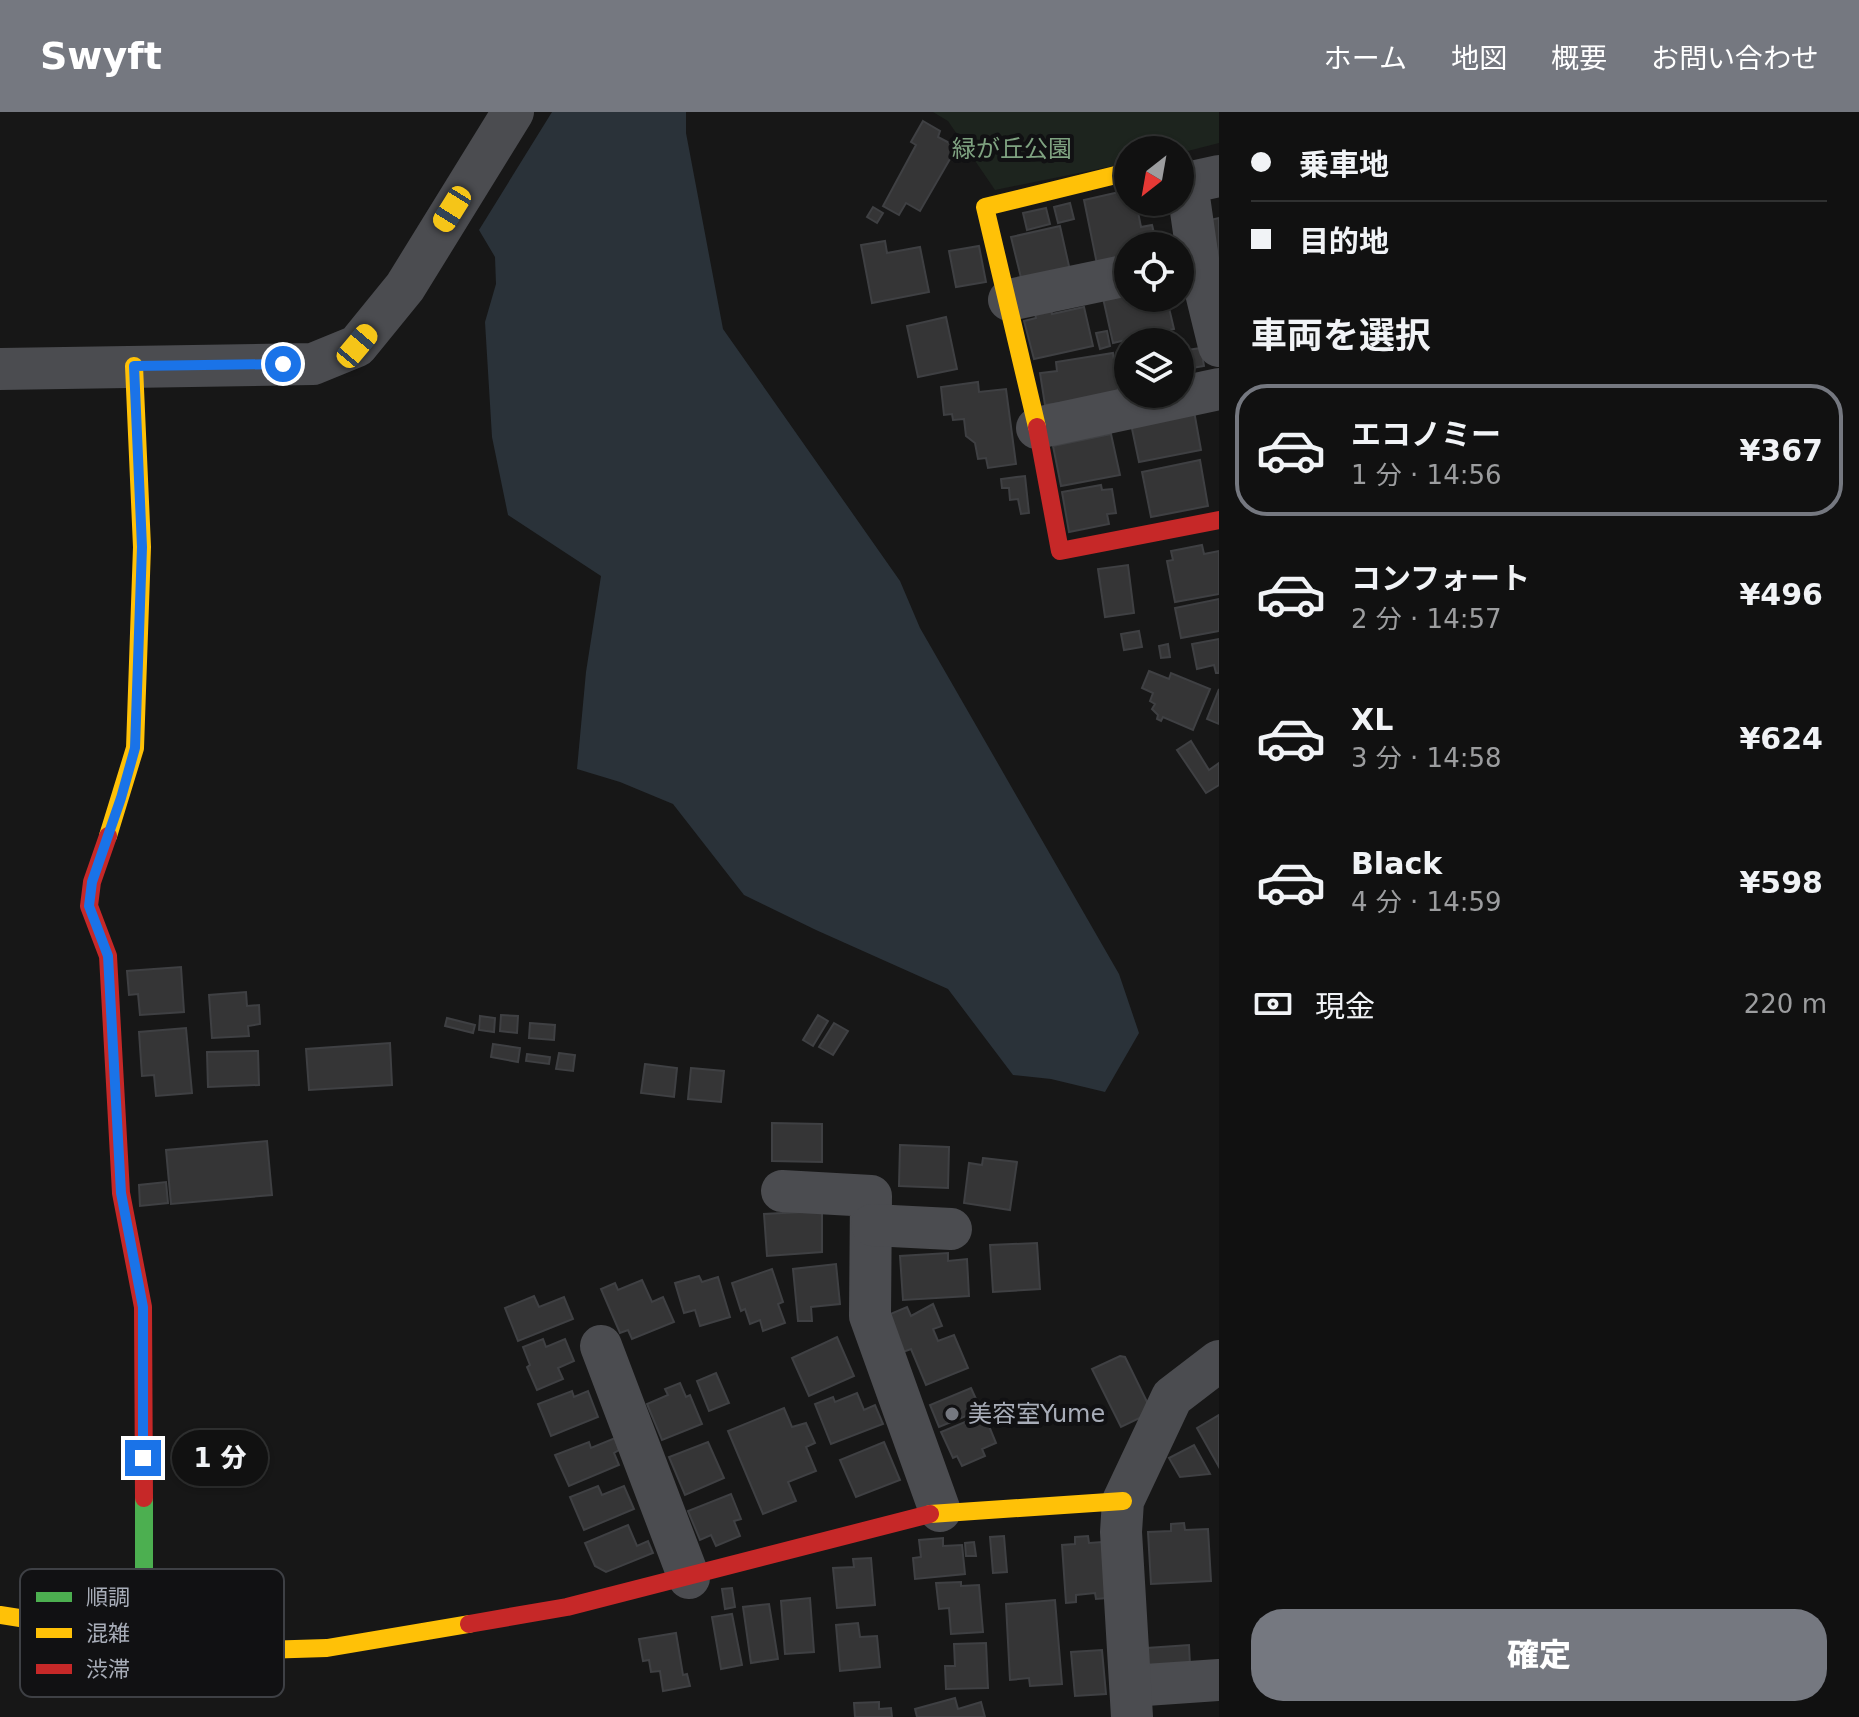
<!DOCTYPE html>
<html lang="ja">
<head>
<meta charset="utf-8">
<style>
  :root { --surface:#111; --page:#1a1a1a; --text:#f1f3f6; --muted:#9c9d9f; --line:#303131; --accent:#757880 }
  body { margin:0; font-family:"DejaVu Sans","Noto Sans JP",sans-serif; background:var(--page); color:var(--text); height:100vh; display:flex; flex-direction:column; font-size:30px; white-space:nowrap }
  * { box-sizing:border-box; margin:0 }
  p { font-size:26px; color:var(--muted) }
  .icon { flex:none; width:44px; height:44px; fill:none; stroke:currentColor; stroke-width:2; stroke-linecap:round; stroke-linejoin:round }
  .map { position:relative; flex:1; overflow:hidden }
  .side { display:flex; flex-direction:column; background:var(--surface); width:640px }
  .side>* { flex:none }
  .hud { display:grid; align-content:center; height:176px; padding:0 32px; background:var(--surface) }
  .needle { width:52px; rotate:211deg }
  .buttons { position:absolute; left:1114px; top:24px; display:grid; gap:16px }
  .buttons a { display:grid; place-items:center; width:80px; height:80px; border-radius:50%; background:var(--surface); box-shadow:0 2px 6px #0004,0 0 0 2px var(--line); font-size:40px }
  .end { position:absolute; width:36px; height:36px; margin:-18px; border:10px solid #1a73e8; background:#fff; box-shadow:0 0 0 4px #fff }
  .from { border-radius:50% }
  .bubble { position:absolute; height:56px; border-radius:28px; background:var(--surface); box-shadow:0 2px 6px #0004,0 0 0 2px var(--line); font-size:26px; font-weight:800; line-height:56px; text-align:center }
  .car { position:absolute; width:24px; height:48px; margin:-24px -12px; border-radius:10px; box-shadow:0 0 6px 2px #0007; background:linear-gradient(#f5c518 24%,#345 0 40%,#f5c518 0 76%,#345 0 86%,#f5c518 0) }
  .hud b { display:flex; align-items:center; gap:28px; height:76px; font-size:30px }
  .hud b+b { border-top:2px solid var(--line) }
  .hud i { width:20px; height:20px; background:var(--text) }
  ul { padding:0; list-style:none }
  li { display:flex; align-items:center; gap:24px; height:132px; margin:0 16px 12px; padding:0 16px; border:4px solid transparent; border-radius:32px }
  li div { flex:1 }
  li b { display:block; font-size:30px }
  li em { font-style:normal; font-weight:800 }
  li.active { border-color:var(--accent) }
  li>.icon { width:72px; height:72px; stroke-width:1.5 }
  h2 { padding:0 32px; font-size:36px; line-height:96px }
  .pay { display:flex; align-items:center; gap:20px; height:88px; padding:0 32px; font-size:30px }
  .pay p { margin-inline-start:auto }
  .cta { display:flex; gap:16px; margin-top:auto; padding:16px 32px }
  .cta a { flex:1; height:92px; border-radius:32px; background:var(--accent); color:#fff; font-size:32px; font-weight:800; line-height:92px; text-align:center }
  header { display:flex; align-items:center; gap:48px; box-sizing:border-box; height:112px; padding:0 40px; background:var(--accent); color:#fff }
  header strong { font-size:38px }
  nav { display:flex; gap:44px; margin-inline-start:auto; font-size:28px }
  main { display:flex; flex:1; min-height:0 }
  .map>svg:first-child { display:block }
  .green { fill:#1d241e }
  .water { fill:#2a3239 }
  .building { fill:#353536; stroke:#3f4043; stroke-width:2 }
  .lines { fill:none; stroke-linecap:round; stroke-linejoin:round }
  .street { stroke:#4b4c50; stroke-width:42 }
  .fast { stroke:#4caf50; stroke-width:18 }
  .slow { stroke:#ffc107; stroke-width:18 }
  .jam { stroke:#c62828; stroke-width:18 }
  .route { stroke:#1a73e8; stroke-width:10 }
  .poi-dot { fill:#757880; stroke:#111113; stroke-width:3 }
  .labels { text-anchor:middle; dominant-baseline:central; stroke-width:8; stroke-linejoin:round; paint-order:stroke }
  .park-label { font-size:24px; fill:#7fa381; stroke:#111113 }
  .poi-label { font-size:24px; fill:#a8adb8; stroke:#111113; text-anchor:start }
  .key { fill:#111113; stroke:#3e4045; stroke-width:2 }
  .key-label { font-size:22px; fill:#a8adb8 }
</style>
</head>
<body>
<header>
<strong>Swyft</strong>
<nav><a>ホーム</a><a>地図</a><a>概要</a><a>お問い合わせ</a></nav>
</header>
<main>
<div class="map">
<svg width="1219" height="1605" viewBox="0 0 1219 1605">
  <rect width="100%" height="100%" fill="#171717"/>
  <polygon class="green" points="933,0 1219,0 1219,31 1180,41 1180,38 1128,38 1128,51 995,78 948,9"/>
  <polygon class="water" points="552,0 686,0 686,21 723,217 900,469 920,516 1119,862 1139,921 1105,980 1051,967 1013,963 948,877 816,818 744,783 673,692 620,670 577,657 586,560 601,464 508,403 492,325 485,210 496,172 495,145 479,118"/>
  <g class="building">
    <polygon points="923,9 940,19 938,25 957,35 920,99 906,91 899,103 883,94 916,33 911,30"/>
    <polygon points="1128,78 1128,90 1136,90 1141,115 1152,113 1155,125 1163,123 1165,134 1128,134 1128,150 1098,157 1084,88"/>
    <polygon points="1070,91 1074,107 1058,111 1054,95"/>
    <polygon points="873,95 883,101 877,111 867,105"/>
    <polygon points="1046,96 1050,112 1027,118 1023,101"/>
    <polygon points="1219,106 1219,147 1210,108"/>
    <polygon points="1060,114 1071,163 1023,174 1011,125"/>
    <polygon points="885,129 887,141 920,135 929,180 872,191 861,133"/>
    <polygon points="979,134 986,170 956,175 949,139"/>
    <polygon points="1128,181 1128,186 1151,186 1154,199 1169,196 1174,217 1113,231 1103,186"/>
    <polygon points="1050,194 1052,202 1084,195 1093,234 1034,247 1024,209 1036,206 1034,197"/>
    <polygon points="946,205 957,257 918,265 907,214"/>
    <polygon points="1107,219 1110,234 1100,237 1096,221"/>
    <polygon points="1124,235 1128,235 1128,278 1126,278 1121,251 1127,250"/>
    <polygon points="1201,236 1204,254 1180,258 1180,239"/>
    <polygon points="1113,241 1119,283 1045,293 1040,261 1057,259 1056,250"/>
    <polygon points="978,270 979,280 1006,277 1016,352 988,356 986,346 978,347 975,331 966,324 964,307 953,308 952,302 944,303 941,275"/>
    <polygon points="1194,299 1201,338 1139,350 1131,312"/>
    <polygon points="1111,322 1120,363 1061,374 1053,334"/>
    <polygon points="1200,348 1208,394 1151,405 1142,360"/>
    <polygon points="1025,364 1029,401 1021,402 1018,387 1010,388 1009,376 1002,376 1001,367"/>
    <polygon points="1101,373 1102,378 1112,377 1116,401 1107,402 1109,412 1069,420 1062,380"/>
    <polygon points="1202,433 1204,442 1219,439 1219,482 1175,490 1167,449 1173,448 1171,439"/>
    <polygon points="1128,453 1134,501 1105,505 1098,457"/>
    <polygon points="1219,487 1219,519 1181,526 1175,496"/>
    <polygon points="1139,519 1142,535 1124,538 1121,522"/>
    <polygon points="1219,527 1219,561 1216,561 1214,553 1197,557 1192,532"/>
    <polygon points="1168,532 1170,545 1161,546 1159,534"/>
    <polygon points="1149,559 1169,567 1171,561 1210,577 1193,618 1163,605 1161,609 1157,607 1158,603 1152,597 1155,592 1150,589 1153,581 1142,576"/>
    <polygon points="1219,577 1219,612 1207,607"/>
    <polygon points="1191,629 1209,658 1219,651 1219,673 1206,681 1177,638"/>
    <polygon points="181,855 184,900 140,903 138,882 129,883 127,859"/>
    <polygon points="246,880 247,894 259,893 260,912 248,914 249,924 212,926 209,883"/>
    <polygon points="501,903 518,904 517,921 500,919"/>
    <polygon points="818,903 828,909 813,934 803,928"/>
    <polygon points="480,904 495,906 494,920 479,918"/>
    <polygon points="447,906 475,913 473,921 445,914"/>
    <polygon points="530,911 555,913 554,928 529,926"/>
    <polygon points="834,911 848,919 833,943 819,935"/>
    <polygon points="186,916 192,981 156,984 154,963 142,964 139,920"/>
    <polygon points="390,931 392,973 309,978 306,937"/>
    <polygon points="493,932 520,936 518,950 491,945"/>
    <polygon points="258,939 259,973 208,975 207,940"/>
    <polygon points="559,941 575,943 573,959 556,957"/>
    <polygon points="527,942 550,945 549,952 526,949"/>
    <polygon points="645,952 677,956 674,985 641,981"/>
    <polygon points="691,956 724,959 721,990 688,987"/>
    <polygon points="772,1011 822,1012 822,1050 772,1049"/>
    <polygon points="267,1029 272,1083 171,1092 166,1038"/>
    <polygon points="900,1033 949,1035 948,1076 899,1074"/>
    <polygon points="983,1046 1017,1050 1010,1098 964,1091 969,1051 982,1053"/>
    <polygon points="166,1070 168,1091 140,1094 139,1073"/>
    <polygon points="822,1099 822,1140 767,1144 764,1102"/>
    <polygon points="1037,1131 1040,1177 993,1180 990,1133"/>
    <polygon points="948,1141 948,1149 967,1147 969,1184 903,1188 900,1144"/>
    <polygon points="836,1152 840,1192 811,1195 812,1209 798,1209 793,1157"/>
    <polygon points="772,1157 783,1190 778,1192 785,1211 763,1219 760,1208 750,1212 745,1197 741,1199 732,1171"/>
    <polygon points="699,1164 702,1170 718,1165 730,1205 700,1214 695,1198 684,1201 675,1171"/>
    <polygon points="642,1168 652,1190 663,1185 674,1210 632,1227 628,1218 620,1221 601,1177 615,1171 618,1178"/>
    <polygon points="534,1184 539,1195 564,1185 573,1207 518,1229 505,1196"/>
    <polygon points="933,1192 942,1214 933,1217 938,1229 954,1223 968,1256 926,1273 911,1237 903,1240 888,1203 907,1195 911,1204"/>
    <polygon points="837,1225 854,1264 809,1284 792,1246"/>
    <polygon points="543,1227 546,1235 565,1227 574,1249 558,1256 563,1267 537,1278 527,1255 530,1253 523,1235"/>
    <polygon points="1120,1244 1125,1245 1152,1300 1121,1315 1092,1257"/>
    <polygon points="716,1261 729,1291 709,1299 697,1269"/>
    <polygon points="680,1271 686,1285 690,1283 702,1312 662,1328 647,1292 668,1283 665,1277"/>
    <polygon points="971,1276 981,1298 939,1315 930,1293"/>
    <polygon points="572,1279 574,1285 588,1279 598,1305 551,1324 538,1292"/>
    <polygon points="857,1281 864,1298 875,1293 883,1312 831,1332 815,1292 833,1285 835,1290"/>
    <polygon points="784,1296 792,1315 806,1311 815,1331 806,1335 816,1359 788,1370 796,1389 763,1402 728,1319"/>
    <polygon points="984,1302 996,1331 982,1337 985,1344 962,1354 957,1344 953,1346 941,1320"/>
    <polygon points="1219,1303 1219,1355 1197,1316"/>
    <polygon points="615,1326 619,1338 614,1341 619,1353 569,1374 555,1343 589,1330 591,1336"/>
    <polygon points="708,1330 724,1366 685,1383 669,1345"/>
    <polygon points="884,1330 900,1368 856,1385 840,1348"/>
    <polygon points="1194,1333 1210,1362 1180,1365 1169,1346"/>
    <polygon points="598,1374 602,1383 624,1374 634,1397 584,1418 570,1385"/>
    <polygon points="731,1382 741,1407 734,1409 740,1424 716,1434 711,1423 700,1428 688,1399"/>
    <polygon points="1184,1411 1185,1418 1208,1417 1211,1469 1151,1472 1148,1420 1171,1419 1171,1412"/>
    <polygon points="628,1413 637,1434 648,1429 653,1441 606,1460 595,1454 585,1431"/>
    <polygon points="1004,1424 1007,1460 993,1461 990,1425"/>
    <polygon points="1088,1424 1089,1431 1102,1430 1107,1486 1096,1487 1095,1481 1076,1483 1076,1490 1066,1491 1062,1433 1075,1432 1075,1425"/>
    <polygon points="943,1426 943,1434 962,1433 965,1462 915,1467 913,1446 921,1445 919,1428"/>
    <polygon points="974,1430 976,1444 966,1444 965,1431"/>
    <polygon points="871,1446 875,1493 837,1496 833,1456 854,1455 853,1447"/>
    <polygon points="961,1470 961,1474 979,1473 983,1520 951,1522 949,1496 939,1497 936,1471"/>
    <polygon points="732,1476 735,1495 725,1497 722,1477"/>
    <polygon points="810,1486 814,1540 785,1542 781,1489"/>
    <polygon points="1055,1488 1062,1572 1030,1574 1029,1566 1010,1568 1006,1492"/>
    <polygon points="769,1492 778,1547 751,1551 743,1495"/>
    <polygon points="732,1502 742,1553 721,1557 712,1505"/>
    <polygon points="858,1511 860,1525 877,1524 880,1555 840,1559 836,1513"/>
    <polygon points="676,1521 683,1563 687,1562 690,1574 663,1579 660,1559 651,1560 649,1548 643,1549 639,1527"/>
    <polygon points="986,1531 988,1576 946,1577 945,1554 955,1554 954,1532"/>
    <polygon points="1189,1533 1190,1553 1148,1555 1147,1536"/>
    <polygon points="1102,1538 1106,1582 1075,1584 1071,1540"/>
    <polygon points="955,1586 958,1597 981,1590 985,1605 917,1605 915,1597"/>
    <polygon points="879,1590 879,1597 891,1596 892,1605 855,1605 854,1591"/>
  </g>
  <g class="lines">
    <g class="street">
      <polyline points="1219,64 1187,71 1198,148 1219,234"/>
      <polyline points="1009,188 1128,163"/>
      <polyline points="0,257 313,252 357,234 405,175 513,0"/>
      <polyline points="1037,316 1219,277"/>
      <polyline points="782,1079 871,1084 870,1204 940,1399"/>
      <polyline points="872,1113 951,1117"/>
      <polyline points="601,1234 689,1466"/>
      <polyline points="1131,1574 1219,1568"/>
      <polyline points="1132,1605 1121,1420 1123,1389 1172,1285 1219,1249"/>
    </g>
    <polyline class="fast" points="144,1386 144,1527"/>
    <g class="slow">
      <polyline points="1037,315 985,95 1128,60"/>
      <polyline points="108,724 135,636 142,435 134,254"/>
      <polyline points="930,1402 1123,1389"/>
      <polyline points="0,1503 228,1539 327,1536 469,1512"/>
    </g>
    <g class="jam">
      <polyline points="1037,315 1060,439 1219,408"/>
      <polyline points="108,724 92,770 89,794 108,844 121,1081 143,1195 144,1386"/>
      <polyline points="469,1512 567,1495 930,1402"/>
    </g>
  </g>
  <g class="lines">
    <polyline class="route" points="143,1346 143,1195 121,1081 108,844 89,794 92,770 121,686 135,636 142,435 134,254 283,252"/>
  </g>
  <circle class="poi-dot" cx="952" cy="1302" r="8"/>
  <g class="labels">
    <g class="park-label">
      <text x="1012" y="37">緑が丘公園</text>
    </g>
    <g class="poi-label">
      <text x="968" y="1302">美容室Yume</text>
    </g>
  </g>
  <rect x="20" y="1457" width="264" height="128" rx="12" class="key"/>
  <rect x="36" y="1480" width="36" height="10" fill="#4caf50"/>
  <rect x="36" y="1516" width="36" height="10" fill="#ffc107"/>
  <rect x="36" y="1552" width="36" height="10" fill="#c62828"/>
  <g class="key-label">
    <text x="86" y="1493">順調</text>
    <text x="86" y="1529">混雑</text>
    <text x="86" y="1565">渋滞</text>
  </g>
</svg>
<div class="buttons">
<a><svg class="needle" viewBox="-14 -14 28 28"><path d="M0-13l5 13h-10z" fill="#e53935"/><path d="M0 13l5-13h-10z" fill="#9c9d9f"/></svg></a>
<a><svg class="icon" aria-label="locate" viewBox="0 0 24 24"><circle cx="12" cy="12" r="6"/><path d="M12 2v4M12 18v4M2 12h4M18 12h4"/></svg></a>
<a><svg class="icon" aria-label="layers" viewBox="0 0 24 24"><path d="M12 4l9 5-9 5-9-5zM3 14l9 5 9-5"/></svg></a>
</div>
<i class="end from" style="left:283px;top:252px"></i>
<i class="end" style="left:143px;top:1346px"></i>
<div class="bubble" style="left:172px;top:1318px;width:96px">1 分</div>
<i class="car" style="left:452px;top:97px;rotate:212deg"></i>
<i class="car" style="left:357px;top:234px;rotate:40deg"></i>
</div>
<section class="side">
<div class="hud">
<b><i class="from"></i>乗車地</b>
<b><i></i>目的地</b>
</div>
<h2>車両を選択</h2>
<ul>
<li class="active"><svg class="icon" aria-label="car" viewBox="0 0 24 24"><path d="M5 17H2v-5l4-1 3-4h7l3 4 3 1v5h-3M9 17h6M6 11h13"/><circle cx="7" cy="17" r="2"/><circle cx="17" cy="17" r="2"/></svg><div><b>エコノミー</b><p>1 分 · 14:56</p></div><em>¥367</em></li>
<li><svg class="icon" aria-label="car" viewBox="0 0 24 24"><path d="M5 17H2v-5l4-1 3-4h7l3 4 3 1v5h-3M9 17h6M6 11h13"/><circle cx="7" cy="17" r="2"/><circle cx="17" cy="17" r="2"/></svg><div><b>コンフォート</b><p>2 分 · 14:57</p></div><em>¥496</em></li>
<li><svg class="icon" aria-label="car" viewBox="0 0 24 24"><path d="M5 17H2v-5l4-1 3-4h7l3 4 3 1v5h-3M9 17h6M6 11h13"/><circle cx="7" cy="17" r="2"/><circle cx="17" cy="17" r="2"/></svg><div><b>XL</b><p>3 分 · 14:58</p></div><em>¥624</em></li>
<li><svg class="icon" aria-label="car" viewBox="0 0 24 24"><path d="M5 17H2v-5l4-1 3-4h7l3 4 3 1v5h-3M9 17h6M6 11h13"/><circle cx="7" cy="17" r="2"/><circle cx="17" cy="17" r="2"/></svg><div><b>Black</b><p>4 分 · 14:59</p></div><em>¥598</em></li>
</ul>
<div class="pay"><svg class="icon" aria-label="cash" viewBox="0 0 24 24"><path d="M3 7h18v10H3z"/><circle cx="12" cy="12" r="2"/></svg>現金<p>220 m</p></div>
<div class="cta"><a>確定</a></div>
</section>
</main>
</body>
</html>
